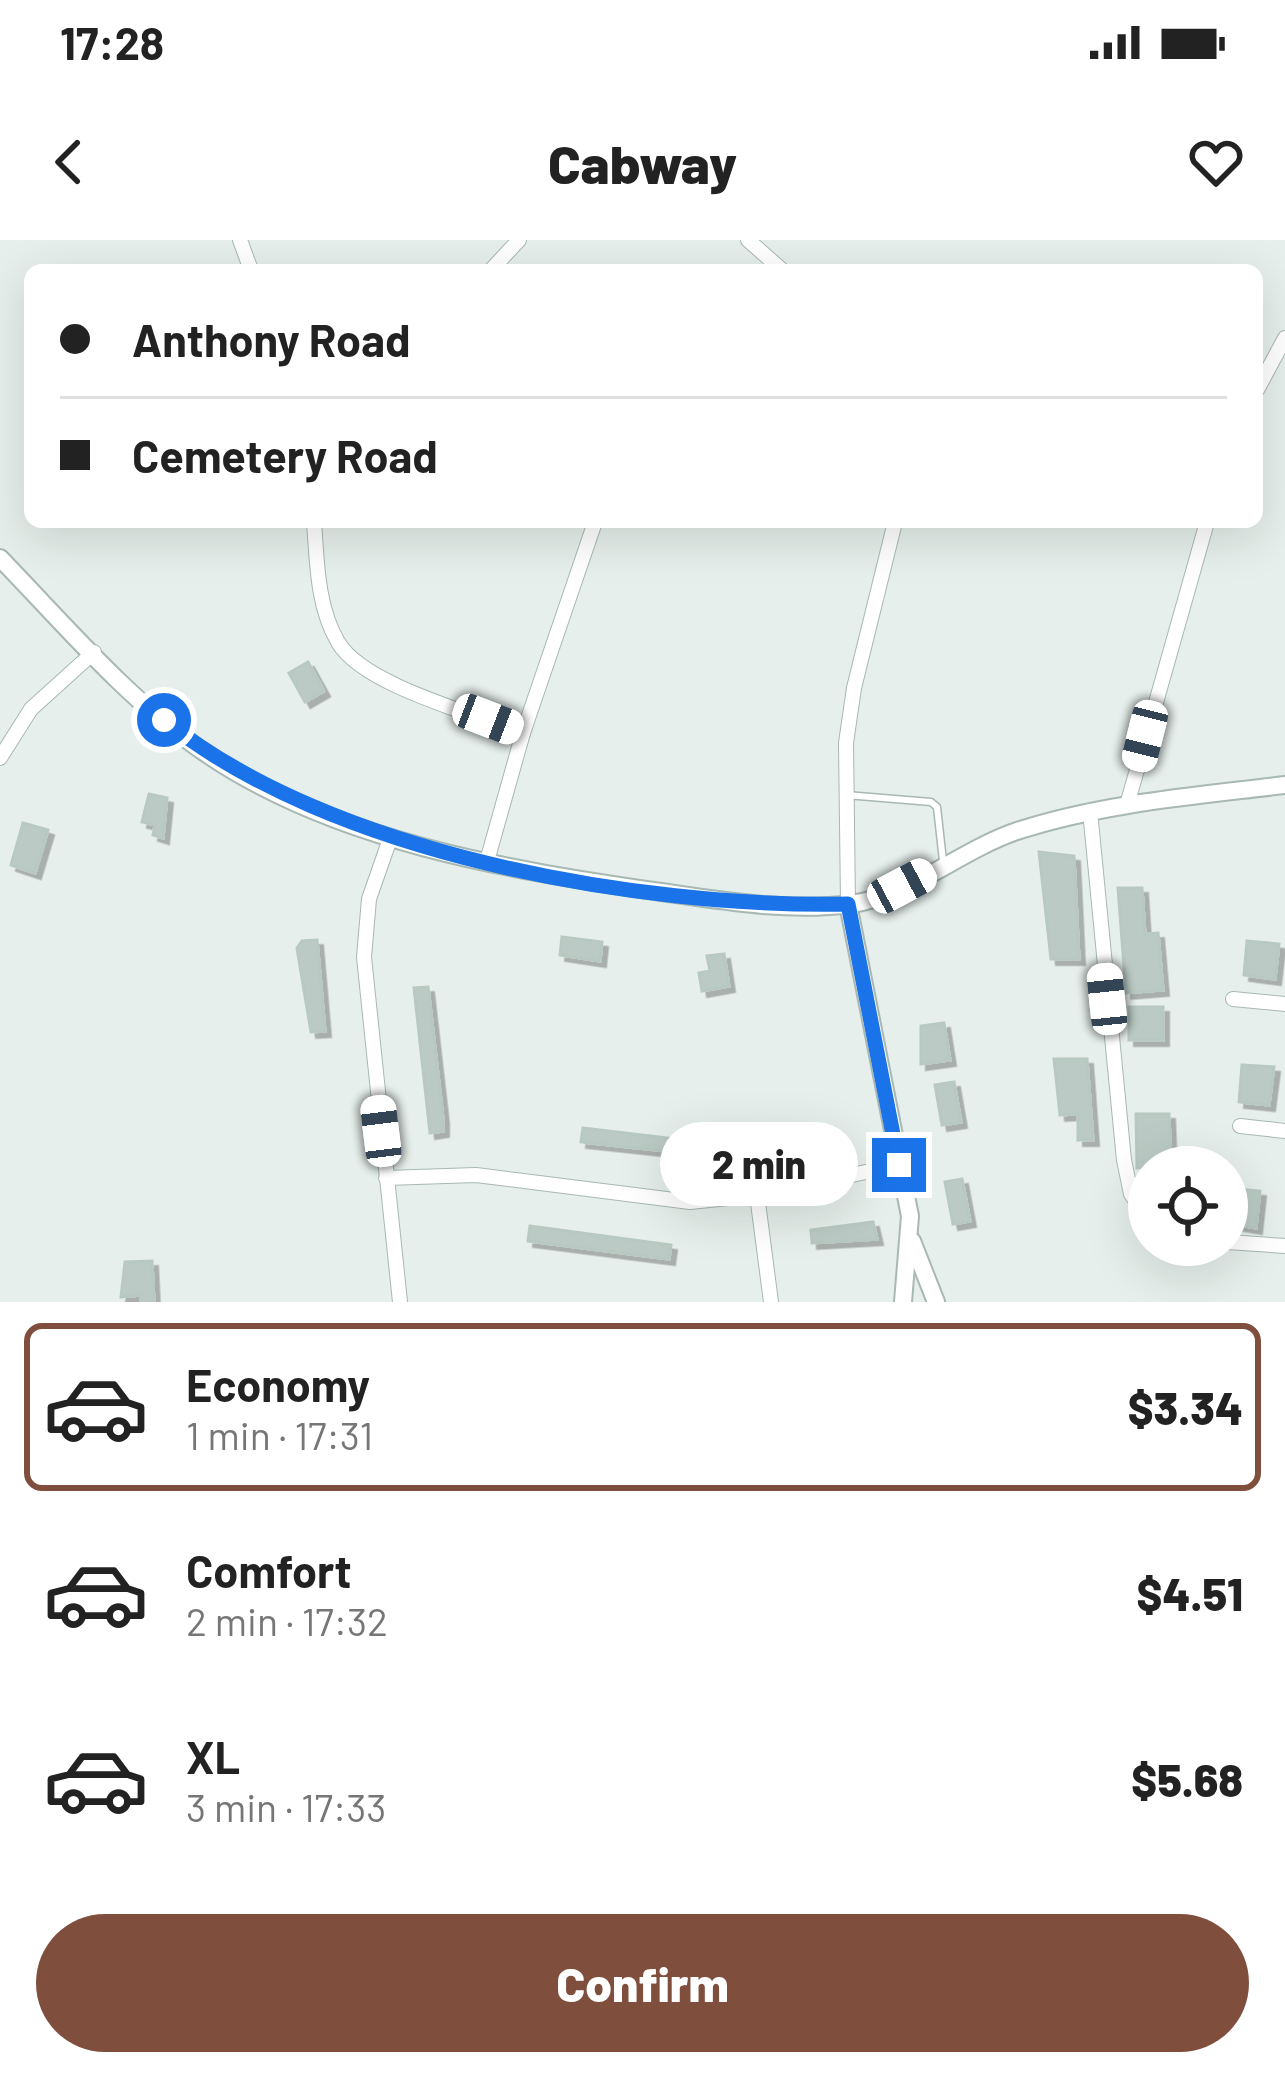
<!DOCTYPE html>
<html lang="en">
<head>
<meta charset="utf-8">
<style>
  :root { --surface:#fff; --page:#f2f2f2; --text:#222; --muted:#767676; --line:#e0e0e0; --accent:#804e3d }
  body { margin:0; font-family:Barlow,sans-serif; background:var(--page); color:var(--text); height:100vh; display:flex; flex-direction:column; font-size:45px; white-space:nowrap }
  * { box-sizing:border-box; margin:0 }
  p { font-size:39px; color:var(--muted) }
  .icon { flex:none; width:66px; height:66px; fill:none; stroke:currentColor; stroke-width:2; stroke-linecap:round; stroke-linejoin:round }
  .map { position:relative; height:1062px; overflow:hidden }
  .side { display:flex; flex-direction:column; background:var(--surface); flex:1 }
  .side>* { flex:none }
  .top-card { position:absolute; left:24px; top:24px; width:1239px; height:264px; border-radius:18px; box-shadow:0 12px 48px #0002; display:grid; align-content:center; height:264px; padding:0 36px; background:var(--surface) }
  .tools { position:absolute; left:1128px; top:906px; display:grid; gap:24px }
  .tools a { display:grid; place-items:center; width:120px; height:120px; border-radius:50%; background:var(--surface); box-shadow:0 12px 48px #0002; font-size:60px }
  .end { position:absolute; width:54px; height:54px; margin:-27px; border:15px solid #1a73e8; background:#fff; box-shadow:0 0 0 6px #fff }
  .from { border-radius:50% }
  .bubble { position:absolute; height:84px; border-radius:42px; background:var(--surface); box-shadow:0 12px 48px #0002; font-size:39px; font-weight:800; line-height:84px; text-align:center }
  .car { position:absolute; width:36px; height:72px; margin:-36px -18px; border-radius:15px; box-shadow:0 0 9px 3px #0007; background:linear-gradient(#fff 24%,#345 0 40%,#fff 0 76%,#345 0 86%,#fff 0) }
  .top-card b { display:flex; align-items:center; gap:42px; height:114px; font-size:45px }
  .top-card b+b { border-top:3px solid var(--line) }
  .top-card i { width:30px; height:30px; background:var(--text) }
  ul { padding:21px 0 0; list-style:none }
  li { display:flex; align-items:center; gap:36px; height:168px; margin:0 24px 18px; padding:0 12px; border:6px solid transparent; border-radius:18px }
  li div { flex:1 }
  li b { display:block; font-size:45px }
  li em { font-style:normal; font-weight:800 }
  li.current { border-color:var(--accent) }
  li>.icon { width:108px; height:108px; stroke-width:1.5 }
  .button { display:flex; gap:24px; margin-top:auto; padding:24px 36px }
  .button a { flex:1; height:138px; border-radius:72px; background:var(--accent); color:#fff; font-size:48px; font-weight:800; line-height:138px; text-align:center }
  .status { display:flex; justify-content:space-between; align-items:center; height:84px; padding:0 60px; background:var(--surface); direction:ltr }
  .status svg { height:33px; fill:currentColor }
  header { display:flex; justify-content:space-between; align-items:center; height:156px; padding:0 36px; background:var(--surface); font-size:54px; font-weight:800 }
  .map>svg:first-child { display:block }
  .building { fill:#bbcac4; stroke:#b8c9c2; stroke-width:3; filter:url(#shadow) }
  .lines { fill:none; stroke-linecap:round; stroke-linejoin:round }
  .service-casing { stroke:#a8b8b2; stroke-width:9 }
  .minor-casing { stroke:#a8b8b2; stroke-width:16 }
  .tertiary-casing { stroke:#a8b8b2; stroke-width:20 }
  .service { stroke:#fff; stroke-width:6 }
  .minor { stroke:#fff; stroke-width:14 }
  .tertiary { stroke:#fff; stroke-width:16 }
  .route { stroke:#1a73e8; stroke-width:15 }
</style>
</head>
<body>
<div class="status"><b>17:28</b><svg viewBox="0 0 49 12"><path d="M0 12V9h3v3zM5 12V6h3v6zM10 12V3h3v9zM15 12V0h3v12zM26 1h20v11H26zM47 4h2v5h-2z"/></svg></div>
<header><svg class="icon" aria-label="back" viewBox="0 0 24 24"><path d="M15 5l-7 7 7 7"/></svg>Cabway<svg class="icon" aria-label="heart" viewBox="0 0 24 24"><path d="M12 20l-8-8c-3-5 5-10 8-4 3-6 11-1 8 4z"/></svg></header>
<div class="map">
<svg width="1285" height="1062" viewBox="0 0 1285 1062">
  <defs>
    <filter id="shadow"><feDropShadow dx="5.5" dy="5.5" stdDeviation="0" flood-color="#0004"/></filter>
  </defs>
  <rect width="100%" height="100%" fill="#e6efeb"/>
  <g class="building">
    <polygon points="308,422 324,451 305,462 289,433"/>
    <polygon points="149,554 167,558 163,598 153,595 155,585 142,582"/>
    <polygon points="23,583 48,590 35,633 11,625"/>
    <polygon points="1039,612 1074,616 1079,719 1051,719"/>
    <polygon points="1118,648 1142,648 1145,694 1158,693 1163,750 1126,753"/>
    <polygon points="562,697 602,702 600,721 560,715"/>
    <polygon points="317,700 325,791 311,792 297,708 302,701"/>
    <polygon points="1247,701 1279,704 1275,739 1244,735"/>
    <polygon points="724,714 729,746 702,751 699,733 710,731 707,716"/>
    <polygon points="428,747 443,878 443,891 430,893 414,748"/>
    <rect x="1129" y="767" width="34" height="33"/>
    <polygon points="944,783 950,820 921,824 921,786"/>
    <polygon points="1054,819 1087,819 1093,900 1078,900 1078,874 1060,875"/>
    <polygon points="1242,825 1274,827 1269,865 1239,862"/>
    <polygon points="954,842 961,882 942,885 935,845"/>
    <polygon points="1136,874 1169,874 1171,927 1137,928"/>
    <polygon points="583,888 676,899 675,912 581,902"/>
    <polygon points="715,893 715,901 739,901 739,915 693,917 693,904 705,903 705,894"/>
    <polygon points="962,939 970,981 953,984 945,942"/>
    <polygon points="1227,948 1260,951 1256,988 1227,983"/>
    <polygon points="873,982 877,999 812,1003 811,990"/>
    <polygon points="530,986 671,1005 669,1019 528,1001"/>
    <polygon points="152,1021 154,1062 141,1062 141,1055 121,1057 125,1022"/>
  </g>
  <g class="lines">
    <g class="service-casing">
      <polyline id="service" points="846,555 931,562 937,567 943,621"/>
    </g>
    <g class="minor-casing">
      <g id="minor">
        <polyline points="240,0 251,30"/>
        <polyline points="748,0 782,30"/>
        <polyline points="491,30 519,0"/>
        <polyline points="1257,150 1285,98"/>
        <path d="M314,282C317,321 317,367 338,402C362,445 477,475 523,493"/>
        <polyline points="0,518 31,469 94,412"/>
        <polyline points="1127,565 1207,282"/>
        <polyline points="1090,571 1124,920 1131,954 1149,980"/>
        <polyline points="391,596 369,659 364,717 400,1062"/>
        <polyline points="487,621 523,493 595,282"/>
        <polyline points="848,664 846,503 854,448 895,282"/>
        <polyline points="1233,759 1285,764"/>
        <polyline points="1240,886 1285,891"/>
        <polyline points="386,938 476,935 690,962 757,955 899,925"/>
        <polyline points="757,955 771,1062"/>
        <polyline points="1227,1002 1285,1006"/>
      </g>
    </g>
    <g class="tertiary-casing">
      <g id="tertiary">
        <path d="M0,318C64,384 128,460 204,512C334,602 509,630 661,652C723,661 789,672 851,664C910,656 961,610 1017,591C1103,563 1195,556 1285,545"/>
        <polyline points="848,664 910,976 903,1062"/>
        <polyline points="912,1001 936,1062"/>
      </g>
    </g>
    <use href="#service" class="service"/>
    <use href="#minor" class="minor"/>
    <use href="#tertiary" class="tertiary"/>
  </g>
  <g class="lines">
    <path class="route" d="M164,480C331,614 636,668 848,664L899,925"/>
  </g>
</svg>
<div class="tools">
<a><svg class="icon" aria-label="locate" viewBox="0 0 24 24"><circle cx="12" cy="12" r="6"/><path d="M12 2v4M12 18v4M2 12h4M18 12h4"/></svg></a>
</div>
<i class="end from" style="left:164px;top:480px"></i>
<i class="end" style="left:899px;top:925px"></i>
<div class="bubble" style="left:660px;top:882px;width:198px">2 min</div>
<i class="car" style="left:488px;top:479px;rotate:111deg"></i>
<i class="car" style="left:1145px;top:496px;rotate:194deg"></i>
<i class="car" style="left:902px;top:646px;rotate:62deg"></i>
<i class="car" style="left:1107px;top:759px;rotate:354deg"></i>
<i class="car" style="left:381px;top:891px;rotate:353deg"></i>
<div class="top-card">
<b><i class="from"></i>Anthony Road</b>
<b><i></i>Cemetery Road</b>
</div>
</div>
<section class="side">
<ul>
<li class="current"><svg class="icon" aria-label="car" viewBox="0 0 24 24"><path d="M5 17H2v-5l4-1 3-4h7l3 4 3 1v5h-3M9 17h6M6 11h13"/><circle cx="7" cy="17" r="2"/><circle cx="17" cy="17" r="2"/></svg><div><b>Economy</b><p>1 min · 17:31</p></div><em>$3.34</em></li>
<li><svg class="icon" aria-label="car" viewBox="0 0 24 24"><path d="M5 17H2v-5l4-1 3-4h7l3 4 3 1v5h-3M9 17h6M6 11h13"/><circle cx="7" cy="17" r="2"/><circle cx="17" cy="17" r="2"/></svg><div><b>Comfort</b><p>2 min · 17:32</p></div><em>$4.51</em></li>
<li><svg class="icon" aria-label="car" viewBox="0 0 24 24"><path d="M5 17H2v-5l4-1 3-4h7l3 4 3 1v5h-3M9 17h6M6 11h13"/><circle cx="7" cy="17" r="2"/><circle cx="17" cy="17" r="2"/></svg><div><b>XL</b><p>3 min · 17:33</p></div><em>$5.68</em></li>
</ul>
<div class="button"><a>Confirm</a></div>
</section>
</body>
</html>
